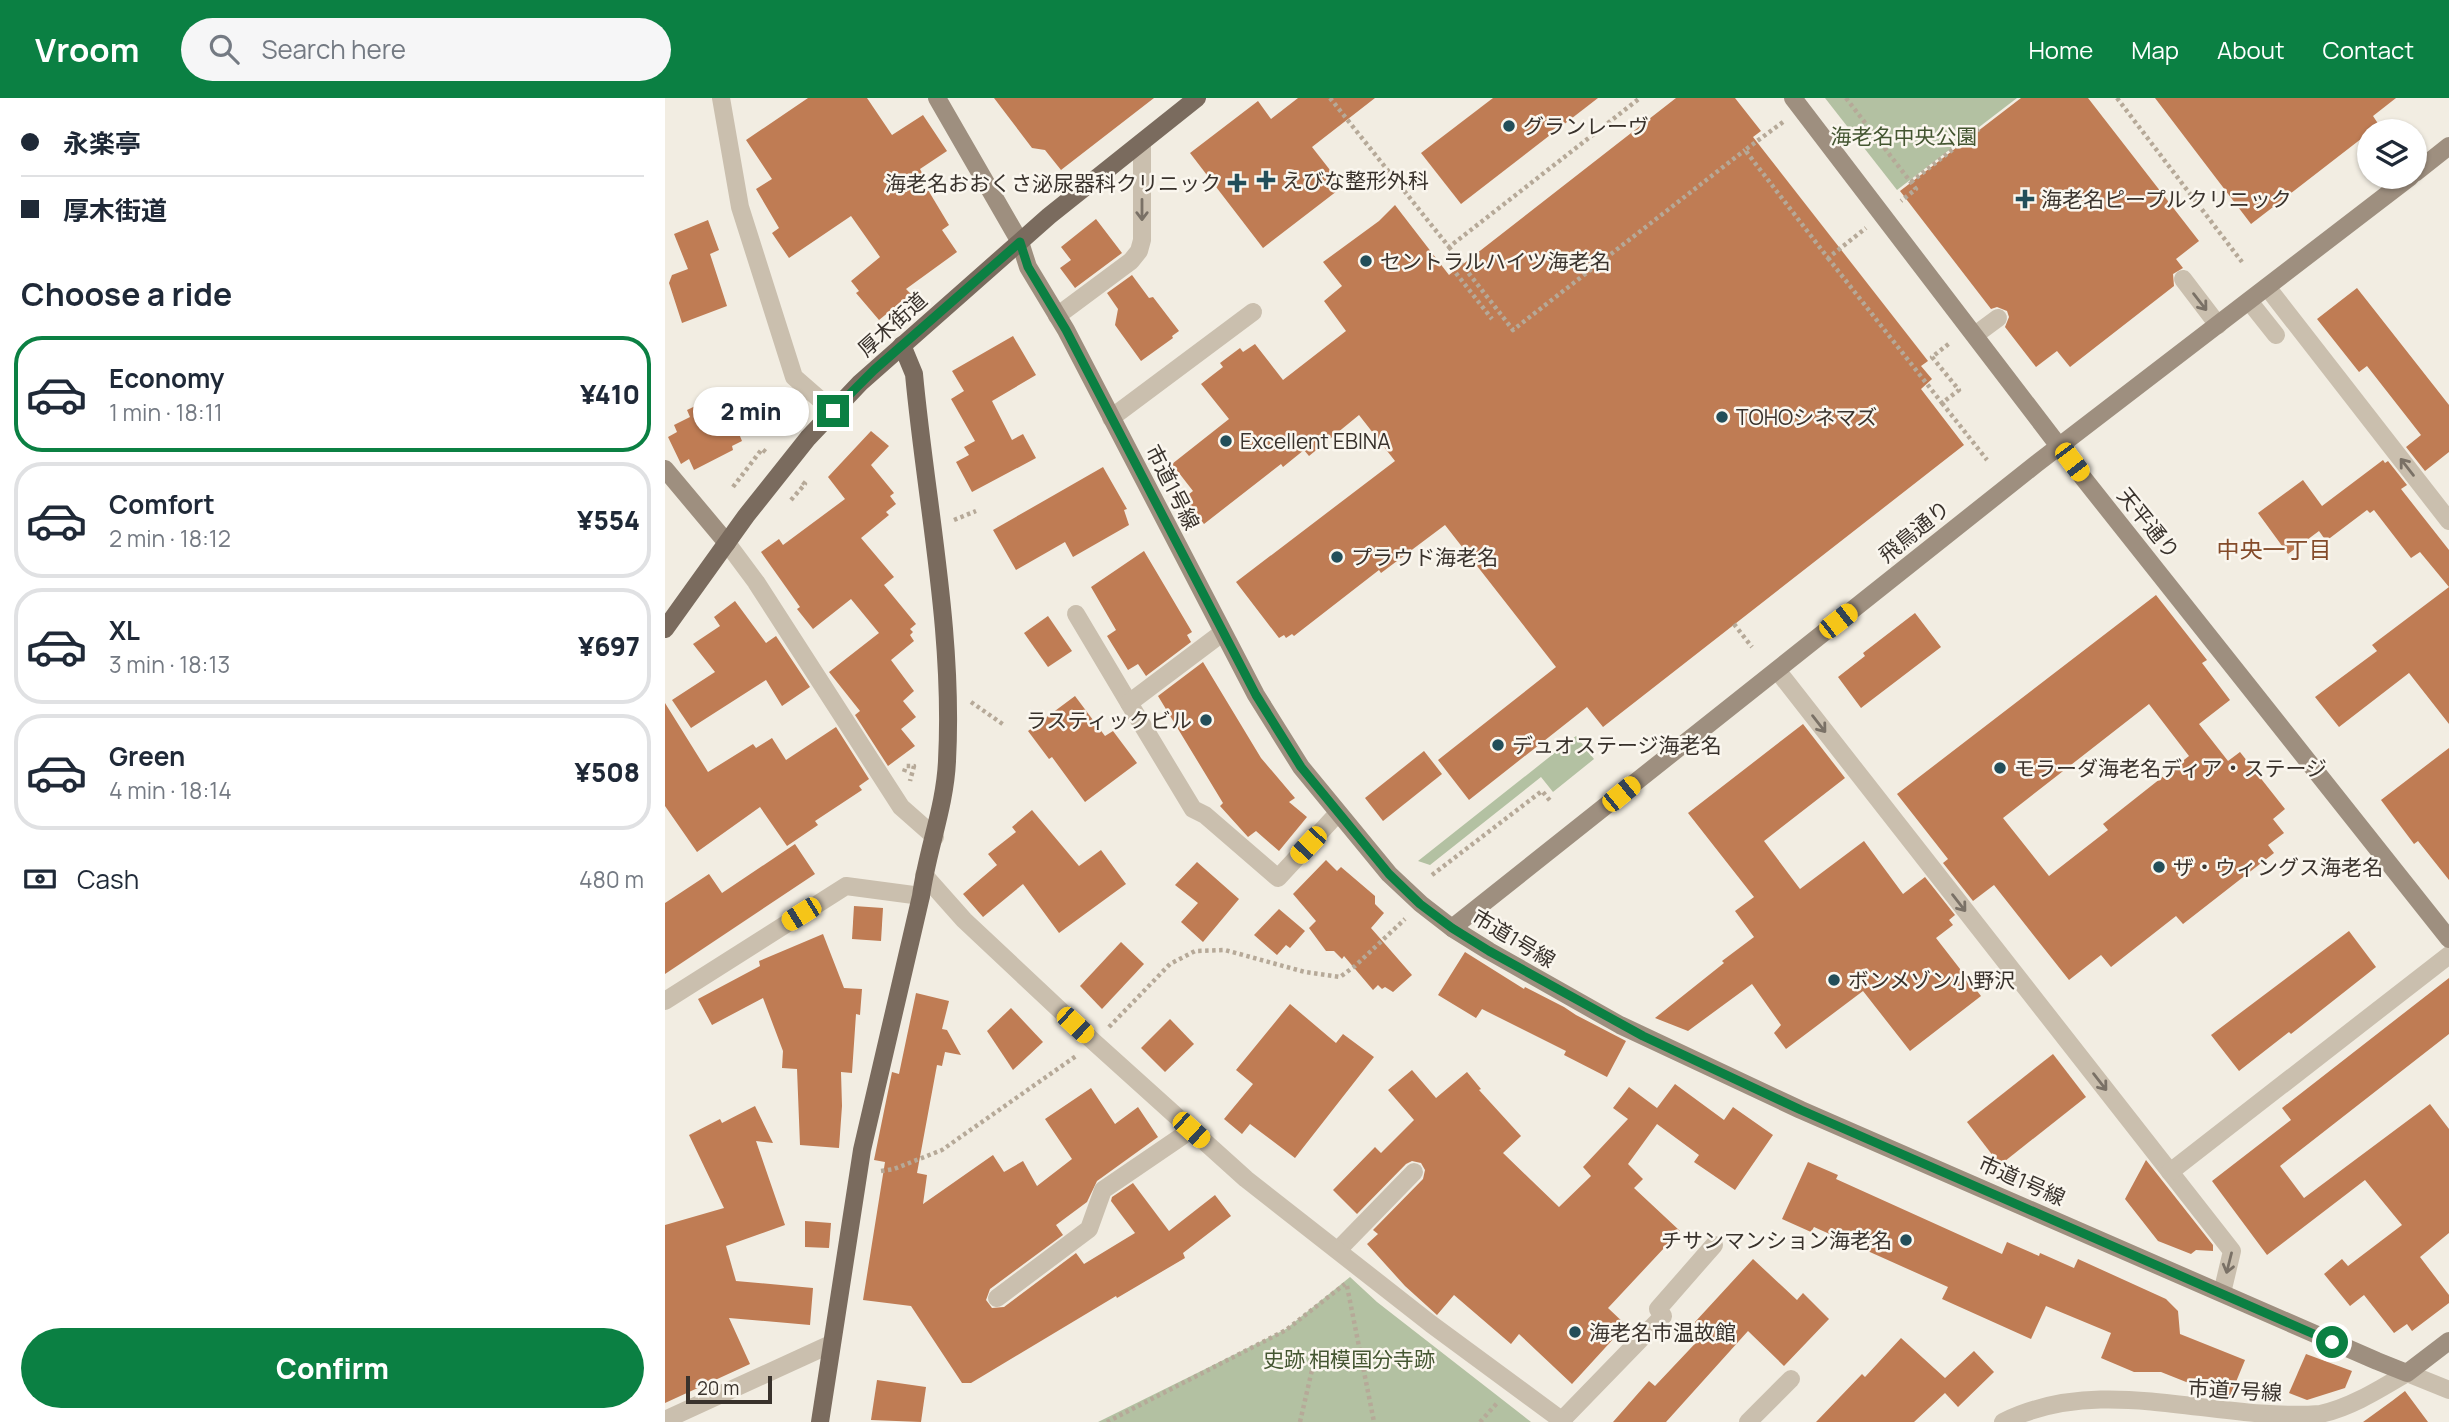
<!DOCTYPE html>
<html lang="en">
<head>
<meta charset="utf-8">
<style>
  :root { --surface:#fff; --page:#f6f6f7; --text:#1f2937; --muted:#747a83; --line:#e0e1e3; --accent:#0b8043 }
  body { margin:0; font-family:Manrope,"Noto Sans JP",sans-serif; background:var(--page); color:var(--text); height:100vh; display:flex; flex-direction:column; font-size:26px; white-space:nowrap }
  * { box-sizing:border-box; margin:0 }
  p { font-size:23px; color:var(--muted) }
  .icon { flex:none; width:38px; height:38px; fill:none; stroke:currentColor; stroke-width:2; stroke-linecap:round; stroke-linejoin:round }
  .map { position:relative; flex:1; overflow:hidden }
  .drawer { display:flex; flex-direction:column; background:var(--surface); width:665px }
  .drawer>* { flex:none }
  .banner { display:grid; align-content:center; height:154px; padding:0 21px; background:var(--surface) }
  .tools { position:absolute; left:1692px; top:21px; display:grid; gap:14px }
  .tools a { display:grid; place-items:center; width:70px; height:70px; border-radius:50%; background:var(--surface); box-shadow:0 2px 5px #0004; font-size:35px }
  .scale { position:absolute; left:21px; bottom:18px; width:86px; box-sizing:border-box; padding-left:7px; border:4px solid #39322c; border-top:0; font-size:19px; line-height:24px; white-space:nowrap; color:#39322c; -webkit-text-stroke:5px #faf6ee; paint-order:stroke }
  .end { position:absolute; width:32px; height:32px; margin:-16px; border:9px solid #0b8043; background:#fff; box-shadow:0 0 0 4px #fff }
  .from { border-radius:50% }
  .bubble { position:absolute; height:49px; border-radius:24px; background:var(--surface); box-shadow:0 2px 5px #0004; font-size:23px; font-weight:800; line-height:49px; text-align:center }
  .car { position:absolute; width:21px; height:42px; margin:-21px -10px; border-radius:9px; box-shadow:0 0 5px 2px #0007; background:linear-gradient(#f5c518 24%,#345 0 40%,#f5c518 0 76%,#345 0 86%,#f5c518 0) }
  .banner b { display:flex; align-items:center; gap:24px; height:66px; font-size:26px }
  .banner b+b { border-top:2px solid var(--line) }
  .banner i { width:18px; height:18px; background:var(--text) }
  ul { padding:0; list-style:none }
  li { display:flex; align-items:center; gap:21px; height:116px; margin:0 14px 10px; padding:0 7px; border:4px solid var(--line); border-radius:28px }
  li div { flex:1 }
  li b { display:block; font-size:26px }
  li em { font-style:normal; font-weight:800 }
  li.active { border-color:var(--accent) }
  li>.icon { width:63px; height:63px; stroke-width:1.5 }
  h2 { padding:0 21px; font-size:32px; line-height:84px }
  .pay { display:flex; align-items:center; gap:18px; height:77px; padding:0 21px; font-size:26px }
  .pay p { margin-inline-start:auto }
  .primary-button { display:flex; gap:14px; margin-top:auto; padding:14px 21px }
  .primary-button a { flex:1; height:80px; border-radius:42px; background:var(--accent); color:#fff; font-size:28px; font-weight:800; line-height:80px; text-align:center }
  header { display:flex; align-items:center; gap:42px; box-sizing:border-box; height:98px; padding:0 35px; background:var(--accent); color:#fff }
  header strong { font-size:33px }
  nav { display:flex; gap:38px; margin-inline-start:auto; font-size:24px }
  .search { width:490px; height:63px; background:var(--page); display:flex; align-items:center; gap:18px; box-sizing:border-box; padding:0 24px; border-radius:38px; color:var(--muted); font-size:26px }
  main { display:flex; flex:1; min-height:0 }
  .map>svg:first-child { display:block }
  .green { fill:#b3c1a2 }
  .building { fill:#bf7c54; fill-rule:evenodd }
  .lines { fill:none; stroke-linecap:round; stroke-linejoin:round }
  .path { stroke:#b6a998; stroke-width:4.5; stroke-dasharray:3.5 3.5; stroke-linecap:butt }
  .lane { stroke:#cabfae; stroke-width:18 }
  .street { stroke:#cabfae; stroke-width:18 }
  .secondary { stroke:#9e8f7f; stroke-width:18 }
  .primary { stroke:#7a6b5e; stroke-width:18 }
  .oneway { stroke:#7a7166 }
  .route { stroke:#0b8043; stroke-width:9 }
  .poi-dot { fill:#234e59; stroke:#faf6ee; stroke-width:2.5 }
  .labels { text-anchor:middle; dominant-baseline:central; stroke-width:5; stroke-linejoin:round; paint-order:stroke }
  .poi-label { font-size:21px; fill:#39322c; stroke:#faf6ee; text-anchor:start }
  .park-label { font-size:21px; fill:#445631; stroke:#faf6ee }
  .street-label { font-size:21px; fill:#39322c; stroke:#faf6ee }
  .neighbourhood-label { font-size:23px; fill:#844b2a; stroke:#faf6ee }
</style>
</head>
<body>
<header>
<strong>Vroom</strong>
<div class="search"><svg class="icon" aria-label="search" viewBox="0 0 24 24"><circle cx="10" cy="10" r="6"/><path d="M15 15l6 6"/></svg>Search here</div>
<nav><a>Home</a><a>Map</a><a>About</a><a>Contact</a></nav>
</header>
<main>
<section class="drawer">
<div class="banner">
<b><i class="from"></i>永楽亭</b>
<b><i></i>厚木街道</b>
</div>
<h2>Choose a ride</h2>
<ul>
<li class="active"><svg class="icon" aria-label="car" viewBox="0 0 24 24"><path d="M5 17H2v-5l4-1 3-4h7l3 4 3 1v5h-3M9 17h6M6 11h13"/><circle cx="7" cy="17" r="2"/><circle cx="17" cy="17" r="2"/></svg><div><b>Economy</b><p>1 min · 18:11</p></div><em>¥410</em></li>
<li><svg class="icon" aria-label="car" viewBox="0 0 24 24"><path d="M5 17H2v-5l4-1 3-4h7l3 4 3 1v5h-3M9 17h6M6 11h13"/><circle cx="7" cy="17" r="2"/><circle cx="17" cy="17" r="2"/></svg><div><b>Comfort</b><p>2 min · 18:12</p></div><em>¥554</em></li>
<li><svg class="icon" aria-label="car" viewBox="0 0 24 24"><path d="M5 17H2v-5l4-1 3-4h7l3 4 3 1v5h-3M9 17h6M6 11h13"/><circle cx="7" cy="17" r="2"/><circle cx="17" cy="17" r="2"/></svg><div><b>XL</b><p>3 min · 18:13</p></div><em>¥697</em></li>
<li><svg class="icon" aria-label="car" viewBox="0 0 24 24"><path d="M5 17H2v-5l4-1 3-4h7l3 4 3 1v5h-3M9 17h6M6 11h13"/><circle cx="7" cy="17" r="2"/><circle cx="17" cy="17" r="2"/></svg><div><b>Green</b><p>4 min · 18:14</p></div><em>¥508</em></li>
</ul>
<div class="pay"><svg class="icon" aria-label="cash" viewBox="0 0 24 24"><path d="M3 7h18v10H3z"/><circle cx="12" cy="12" r="2"/></svg>Cash<p>480 m</p></div>
<div class="primary-button"><a>Confirm</a></div>
</section>
<div class="map">
<svg width="1784" height="1324" viewBox="0 0 1784 1324">
  <rect width="100%" height="100%" fill="#f2ede2"/>
  <g class="green">
    <polygon points="1160,0 1352,0 1232,92"/>
    <polygon points="911,638 929,661 888,694 876,679 765,767 753,763"/>
    <polygon points="685,1179 712,1204 866,1324 433,1324 621,1231"/>
  </g>
  <g class="building">
    <polygon points="143,0 202,0 227,37 258,17 282,53 255,71 257,75 254,77 284,127 277,132 292,154 241,191 246,196 214,222 191,195 194,193 186,183 215,159 186,118 124,160 107,135 114,130 91,91 107,81 81,42"/>
    <polygon points="329,0 489,0 396,72 380,52 367,50"/>
    <polygon points="633,0 710,0 647,49 672,81 672,93 598,150 525,55 593,3 606,21"/>
    <polygon points="828,0 933,0 796,106 756,55"/>
    <polygon points="1011,0 1070,0 1096,33 1088,39 1263,263 1256,268 1267,281 1256,291 1299,347 938,629 922,609 804,702 773,662 891,569 780,427 716,475 714,472 629,538 627,536 621,540 619,537 614,540 571,484 730,363 694,317 644,358 639,352 618,369 616,366 539,426 519,400 528,393 507,366 564,321 536,286 558,269 555,265 575,250 578,254 590,246 618,282 681,233 659,203 677,188 658,164 714,123 730,107 784,177"/>
    <polygon points="1356,0 1423,0 1534,143 1511,161 1518,170 1508,176 1509,188 1405,269 1392,253 1371,269 1340,229 1344,219 1342,213 1332,209 1326,211 1235,93"/>
    <polygon points="1490,0 1731,0 1708,18 1714,27 1586,126"/>
    <polygon points="431,121 457,155 410,190 395,170 406,162 396,149"/>
    <polygon points="43,122 54,152 45,156 62,208 17,225 4,185 7,177 23,171 9,136"/>
    <polygon points="467,177 484,200 488,199 514,233 507,238 508,240 476,263 450,227 453,211 442,195"/>
    <polygon points="1692,190 1784,307 1784,354 1760,373 1741,349 1756,337 1702,268 1694,274 1652,221"/>
    <polygon points="348,238 371,277 327,303 347,342 358,336 371,360 307,394 291,364 304,357 299,349 310,343 286,301 299,293 287,273"/>
    <polygon points="51,298 55,307 61,304 77,343 67,348 68,352 29,372 24,361 16,366 3,339 12,334 9,327 25,319 22,312"/>
    <polygon points="206,333 224,348 206,367 229,395 225,398 231,406 221,414 224,417 196,440 229,479 219,487 251,526 245,531 248,534 245,537 249,543 226,562 249,593 238,603 251,619 236,631 250,648 223,668 190,617 195,613 164,574 214,535 186,501 148,531 132,511 135,509 96,454 114,441 118,447 180,401 163,379"/>
    <polygon points="1718,362 1720,365 1723,363 1742,387 1736,391 1784,452 1784,626 1744,575 1674,629 1650,599 1712,553 1707,547 1784,489 1755,454 1746,460 1709,412 1705,415 1702,412 1661,443 1654,433 1623,456 1593,415 1638,382 1657,408"/>
    <polygon points="438,369 462,411 459,412 464,427 408,459 400,444 351,472 328,432"/>
    <polygon points="479,453 527,534 522,537 526,544 481,578 473,566 463,572 442,538 451,532 426,489"/>
    <path d="M1491,497L1542,562L1537,565L1565,602L1534,626L1563,663L1575,654L1620,711L1608,721L1619,735L1603,747L1609,755L1518,826L1511,818L1446,869L1436,857L1404,882L1329,787L1308,803L1278,765L1283,761L1232,696ZM1484,606L1524,658L1438,726L1443,732L1384,778L1338,720Z"/>
    <polygon points="70,503 101,545 111,538 145,589 117,608 101,582 26,630 7,602 50,574 28,546 55,528 49,519"/>
    <polygon points="1250,515 1276,549 1196,610 1173,579 1200,558 1198,555"/>
    <polygon points="383,518 407,553 383,569 359,535"/>
    <polygon points="538,564 596,660 630,700 624,704 642,719 614,753 591,733 583,739 555,708 558,705 493,598"/>
    <polygon points="410,598 440,638 448,633 472,665 420,704 387,659 384,661 363,633"/>
    <polygon points="0,605 43,674 88,646 91,650 107,640 121,662 171,629 204,681 194,688 197,692 150,723 153,727 122,748 95,709 32,754 0,708"/>
    <polygon points="1138,626 1180,680 1099,743 1135,791 1199,743 1238,796 1260,779 1290,817 1284,822 1288,827 1271,840 1316,898 1245,953 1198,893 1121,951 1109,935 1116,927 1087,886 1023,933 990,920 1059,865 1057,863 1089,839 1070,813 1089,799 1023,715"/>
    <polygon points="1784,650 1784,782 1753,743 1749,746 1716,702"/>
    <polygon points="759,653 777,676 718,723 700,700"/>
    <polygon points="367,712 414,768 436,752 461,786 394,835 358,786 318,819 298,796 332,767 323,756 351,734 347,729"/>
    <polygon points="130,746 150,776 0,876 0,805 44,776 57,795"/>
    <polygon points="661,762 672,773 676,769 710,798 710,806 719,815 706,830 747,877 728,894 720,889 717,891 713,887 708,892 679,858 677,861 669,853 661,853 644,830 651,823 628,796"/>
    <polygon points="532,764 574,801 538,844 516,824 533,805 510,787"/>
    <polygon points="189,808 218,810 216,843 187,841"/>
    <polygon points="614,811 640,833 625,850 621,847 612,857 589,837"/>
    <polygon points="1684,833 1711,869 1626,936 1624,934 1574,973 1546,937"/>
    <polygon points="158,836 179,890 197,891 195,917 191,916 187,975 176,974 177,1008 174,1050 135,1047 132,971 117,970 118,953 98,900 47,927 33,901 95,868 94,863"/>
    <polygon points="456,844 479,866 437,911 415,888"/>
    <polygon points="800,854 859,891 860,889 899,909 911,917 961,943 942,979 899,957 901,953 817,911 811,920 773,897"/>
    <polygon points="1784,880 1784,936 1615,1068 1639,1100 1765,1006 1784,1031 1784,1135 1755,1159 1784,1197 1784,1205 1747,1233 1742,1226 1729,1235 1699,1197 1685,1208 1659,1176 1677,1161 1683,1168 1737,1127 1700,1082 1602,1157 1547,1083 1626,1022 1617,1010"/>
    <polygon points="251,895 284,903 277,931 282,932 296,957 280,954 277,968 272,967 252,1075 262,1077 258,1106 328,1057 339,1074 358,1063 372,1088 407,1061 380,1021 426,990 450,1026 473,1009 493,1039 432,1083 422,1104 391,1127 398,1137 325,1191 321,1202 327,1210 339,1209 411,1155 419,1166 470,1135 446,1103 447,1099 468,1085 504,1133 550,1097 566,1118 518,1155 520,1160 452,1200 451,1198 306,1285 297,1285 246,1208 198,1202 220,1064 209,1062 227,974 234,976"/>
    <polygon points="625,906 671,945 678,936 709,959 630,1060 585,1026 577,1036 559,1021 588,986 571,972"/>
    <polygon points="346,910 378,944 348,972 322,933"/>
    <polygon points="505,921 529,946 500,974 476,950"/>
    <polygon points="1388,956 1421,999 1335,1067 1302,1024"/>
    <polygon points="747,972 771,1000 802,974 816,991 814,992 856,1038 838,1055 894,1109 926,1078 918,1069 963,1021 948,1010 964,989 992,1010 1010,986 1059,1022 1068,1009 1108,1037 1070,1092 1029,1064 1034,1057 992,1026 963,1066 978,1081 969,1090 1015,1133 943,1210 961,1227 907,1286 854,1236 846,1246 789,1197 772,1217 740,1188 702,1146 713,1136 708,1132 758,1081 760,1072 756,1065 747,1063 741,1066 692,1116 668,1092 710,1049 716,1055 749,1022 723,992"/>
    <polygon points="90,1008 108,1045 91,1043 120,1127 61,1148 71,1183 148,1190 145,1227 64,1220 85,1266 0,1305 0,1127 59,1110 24,1037 55,1021 57,1025"/>
    <polygon points="1481,1062 1548,1147 1548,1153 1531,1152 1526,1156 1493,1143 1460,1101"/>
    <polygon points="1143,1064 1173,1077 1171,1081 1337,1156 1342,1144 1374,1158 1375,1155 1409,1170 1413,1161 1501,1201 1513,1213 1515,1236 1580,1262 1564,1301 1496,1274 1469,1274 1436,1260 1446,1235 1381,1208 1366,1241 1277,1201 1283,1189 1149,1129 1146,1134 1117,1121"/>
    <polygon points="140,1123 166,1125 164,1150 140,1149"/>
    <polygon points="1088,1161 1132,1202 1138,1195 1164,1221 1119,1268 1083,1233 1001,1324 948,1324 984,1283 990,1288 1041,1234 1030,1224"/>
    <polygon points="1236,1240 1280,1280 1309,1253 1329,1274 1293,1309 1280,1295 1249,1324 1151,1324 1197,1276 1200,1279"/>
    <polygon points="1641,1256 1687,1273 1680,1290 1642,1302 1624,1295"/>
    <polygon points="212,1282 261,1289 256,1324 206,1322"/>
    <polygon points="1740,1293 1763,1324 1698,1324 1727,1303"/>
  </g>
  <g class="lines">
    <g class="path">
      <polyline points="665,0 784,149 975,0"/>
      <polyline points="1181,0 1251,91 1236,103"/>
      <polyline points="1452,0 1577,164"/>
      <polyline points="1118,24 1080,52 1163,160 1201,130"/>
      <polyline points="1246,84 1314,31"/>
      <polyline points="784,149 795,164 787,170 827,221"/>
      <polyline points="1163,160 1277,305 1294,292 1267,259 1286,244"/>
      <polyline points="795,164 848,232 1080,52"/>
      <polyline points="1277,305 1322,362"/>
      <polyline points="68,389 97,351 102,355"/>
      <polyline points="126,402 140,386 136,383"/>
      <polyline points="289,422 311,413"/>
      <polyline points="1069,526 1087,549"/>
      <polyline points="306,604 339,627"/>
      <polyline points="239,674 241,668 249,668 245,683"/>
      <polyline points="767,777 877,693 887,705"/>
      <polyline points="444,929 505,866 530,853 560,852 640,874 675,879 690,868 740,821"/>
      <polyline points="216,1073 229,1071 277,1052 411,958"/>
      <polyline points="682,1188 709,1324"/>
      <polyline points="442,1324 621,1232 680,1186"/>
      <polyline points="635,1324 650,1259 649,1253"/>
      <polyline points="815,1324 833,1304"/>
    </g>
    <g class="lane">
      <polyline points="1518,181 1553,227"/>
      <polyline points="1584,203 1611,237"/>
      <polyline points="392,218 466,163 474,153 477,142 477,44"/>
      <polyline points="1310,237 1333,220"/>
      <polyline points="446,320 588,214"/>
      <polyline points="62,445 91,484 236,709 270,739"/>
      <polyline points="411,516 464,605"/>
      <polyline points="557,535 464,605 528,711 540,717 613,780 673,715"/>
      <polyline points="673,1152 749,1074"/>
      <polyline points="332,1200 424,1131 438,1092 526,1032"/>
      <polyline points="0,1322 166,1246"/>
      <polyline points="897,1322 998,1218 993,1211 1049,1147"/>
      <polyline points="1083,1324 1126,1281"/>
    </g>
    <g class="street">
      <polyline points="56,0 75,109 129,279 168,313"/>
      <polyline points="1602,189 1784,423"/>
      <polyline points="1112,572 1567,1153 1557,1195"/>
      <polyline points="259,777 299,822 429,944 581,1081 766,1226 899,1324"/>
      <polyline points="0,903 181,788 256,798"/>
      <polyline points="1505,1074 1784,857"/>
      <path d="M1338,1324C1438,1274 1549,1324 1655,1316C1685,1310 1715,1291 1742,1275L1784,1292"/>
    </g>
    <g class="secondary">
      <polyline points="272,0 355,144 363,169 401,232 591,597 636,669 724,776 756,806 787,830 824,853 955,927 1136,1012 1712,1263 1742,1275 1784,1243"/>
      <polyline points="1128,0 1419,381 1784,841"/>
      <polyline points="1750,75 1784,48"/>
      <polyline points="0,371 62,445"/>
      <polyline points="787,830 1371,366 1745,79"/>
    </g>
    <g class="primary">
      <polyline points="0,531 81,418 143,340 195,285 384,118 532,0"/>
      <path d="M155,1324L197,1052L256,798C262,753 280,709 282,663C289,533 261,405 249,276L237,247"/>
    </g>
  </g>
  <defs><path id="oneway-shaft" d="M-6 0H5M1.5-3L5.5 0L1.5 3" fill="none" stroke-width="1.6" stroke-linecap="round" stroke-linejoin="round" transform="scale(1.75)"/></defs>
  <g class="oneway">
    <use href="#oneway-shaft" transform="translate(477 112) rotate(90)"/>
    <use href="#oneway-shaft" transform="translate(1535 204) rotate(52)"/>
    <use href="#oneway-shaft" transform="translate(1742 369) rotate(-128)"/>
    <use href="#oneway-shaft" transform="translate(1154 626) rotate(52)"/>
    <use href="#oneway-shaft" transform="translate(1294 805) rotate(52)"/>
    <use href="#oneway-shaft" transform="translate(1435 984) rotate(52)"/>
    <use href="#oneway-shaft" transform="translate(1564 1165) rotate(104)"/>
  </g>
  <g class="lines">
    <polyline class="route" points="168,313 209,272 355,144 363,169 401,232 591,597 636,669 724,776 755,806 787,830 824,853 978,938 1136,1012 1667,1244"/>
  </g>
  <g class="poi-dot">
    <circle cx="844" cy="28" r="7"/>
    <path d="M597.5 71.5h7v7h7v7h-7v7h-7v-7h-7v-7h7z"/>
    <path d="M568.5 74.5h7v7h7v7h-7v7h-7v-7h-7v-7h7z"/>
    <path d="M1356.5 90.5h7v7h7v7h-7v7h-7v-7h-7v-7h7z"/>
    <circle cx="701" cy="163" r="7"/>
    <circle cx="1057" cy="319" r="7"/>
    <circle cx="561" cy="343" r="7"/>
    <circle cx="672" cy="459" r="7"/>
    <circle cx="541" cy="622" r="7"/>
    <circle cx="833" cy="647" r="7"/>
    <circle cx="1335" cy="670" r="7"/>
    <circle cx="1494" cy="769" r="7"/>
    <circle cx="1169" cy="882" r="7"/>
    <circle cx="1241" cy="1142" r="7"/>
    <circle cx="910" cy="1234" r="7"/>
  </g>
  <g class="labels">
    <g class="poi-label">
      <text x="858" y="28">グランレーヴ</text>
      <text x="617" y="82">えびな整形外科</text>
      <text x="556" y="85" text-anchor="end">海老名おおくさ泌尿器科クリニック</text>
      <text x="1376" y="101">海老名ピープルクリニック</text>
      <text x="715" y="163">セントラルハイツ海老名</text>
      <text x="1071" y="319">TOHOシネマズ</text>
      <text x="575" y="343">Excellent EBINA</text>
      <text x="686" y="459">プラウド海老名</text>
      <text x="527" y="622" text-anchor="end">ラスティックビル</text>
      <text x="847" y="647">デュオステージ海老名</text>
      <text x="1349" y="670">モラーダ海老名ディア・ステージ</text>
      <text x="1508" y="769">ザ・ウィングス海老名</text>
      <text x="1183" y="882">ボンメゾン小野沢</text>
      <text x="1227" y="1142" text-anchor="end">チサンマンション海老名</text>
      <text x="924" y="1234">海老名市温故館</text>
    </g>
    <g class="park-label">
      <text x="1239" y="38">海老名中央公園</text>
      <text x="684" y="1261">史跡 相模国分寺跡</text>
    </g>
    <g class="street-label">
      <text transform="translate(227 226) rotate(-42)">厚木街道</text>
      <text transform="translate(508 389) rotate(63)">市道1号線</text>
      <text transform="translate(1484 425) rotate(51)">天平通り</text>
      <text transform="translate(1249 433) rotate(-39)">飛鳥通り</text>
      <text transform="translate(849 840) rotate(31)">市道1号線</text>
      <text transform="translate(1357 1082) rotate(24)">市道1号線</text>
      <text transform="translate(1570 1292) rotate(3)">市道7号線</text>
    </g>
    <g class="neighbourhood-label">
      <text x="1609" y="451">中央一丁目</text>
    </g>
  </g>
</svg>
<div class="tools">
<a><svg class="icon" aria-label="layers" viewBox="0 0 24 24"><path d="M12 4l9 5-9 5-9-5zM3 14l9 5 9-5"/></svg></a>
</div>
<div class="scale">20 m</div>
<i class="end from" style="left:1667px;top:1244px"></i>
<i class="end" style="left:168px;top:313px"></i>
<div class="bubble" style="left:28px;top:289px;width:116px">2 min</div>
<i class="car" style="left:1407px;top:364px;rotate:143deg"></i>
<i class="car" style="left:1173px;top:523px;rotate:52deg"></i>
<i class="car" style="left:956px;top:696px;rotate:51deg"></i>
<i class="car" style="left:643px;top:747px;rotate:223deg"></i>
<i class="car" style="left:136px;top:816px;rotate:238deg"></i>
<i class="car" style="left:410px;top:927px;rotate:133deg"></i>
<i class="car" style="left:526px;top:1032px;rotate:132deg"></i>
</div>
</main>
</body>
</html>
